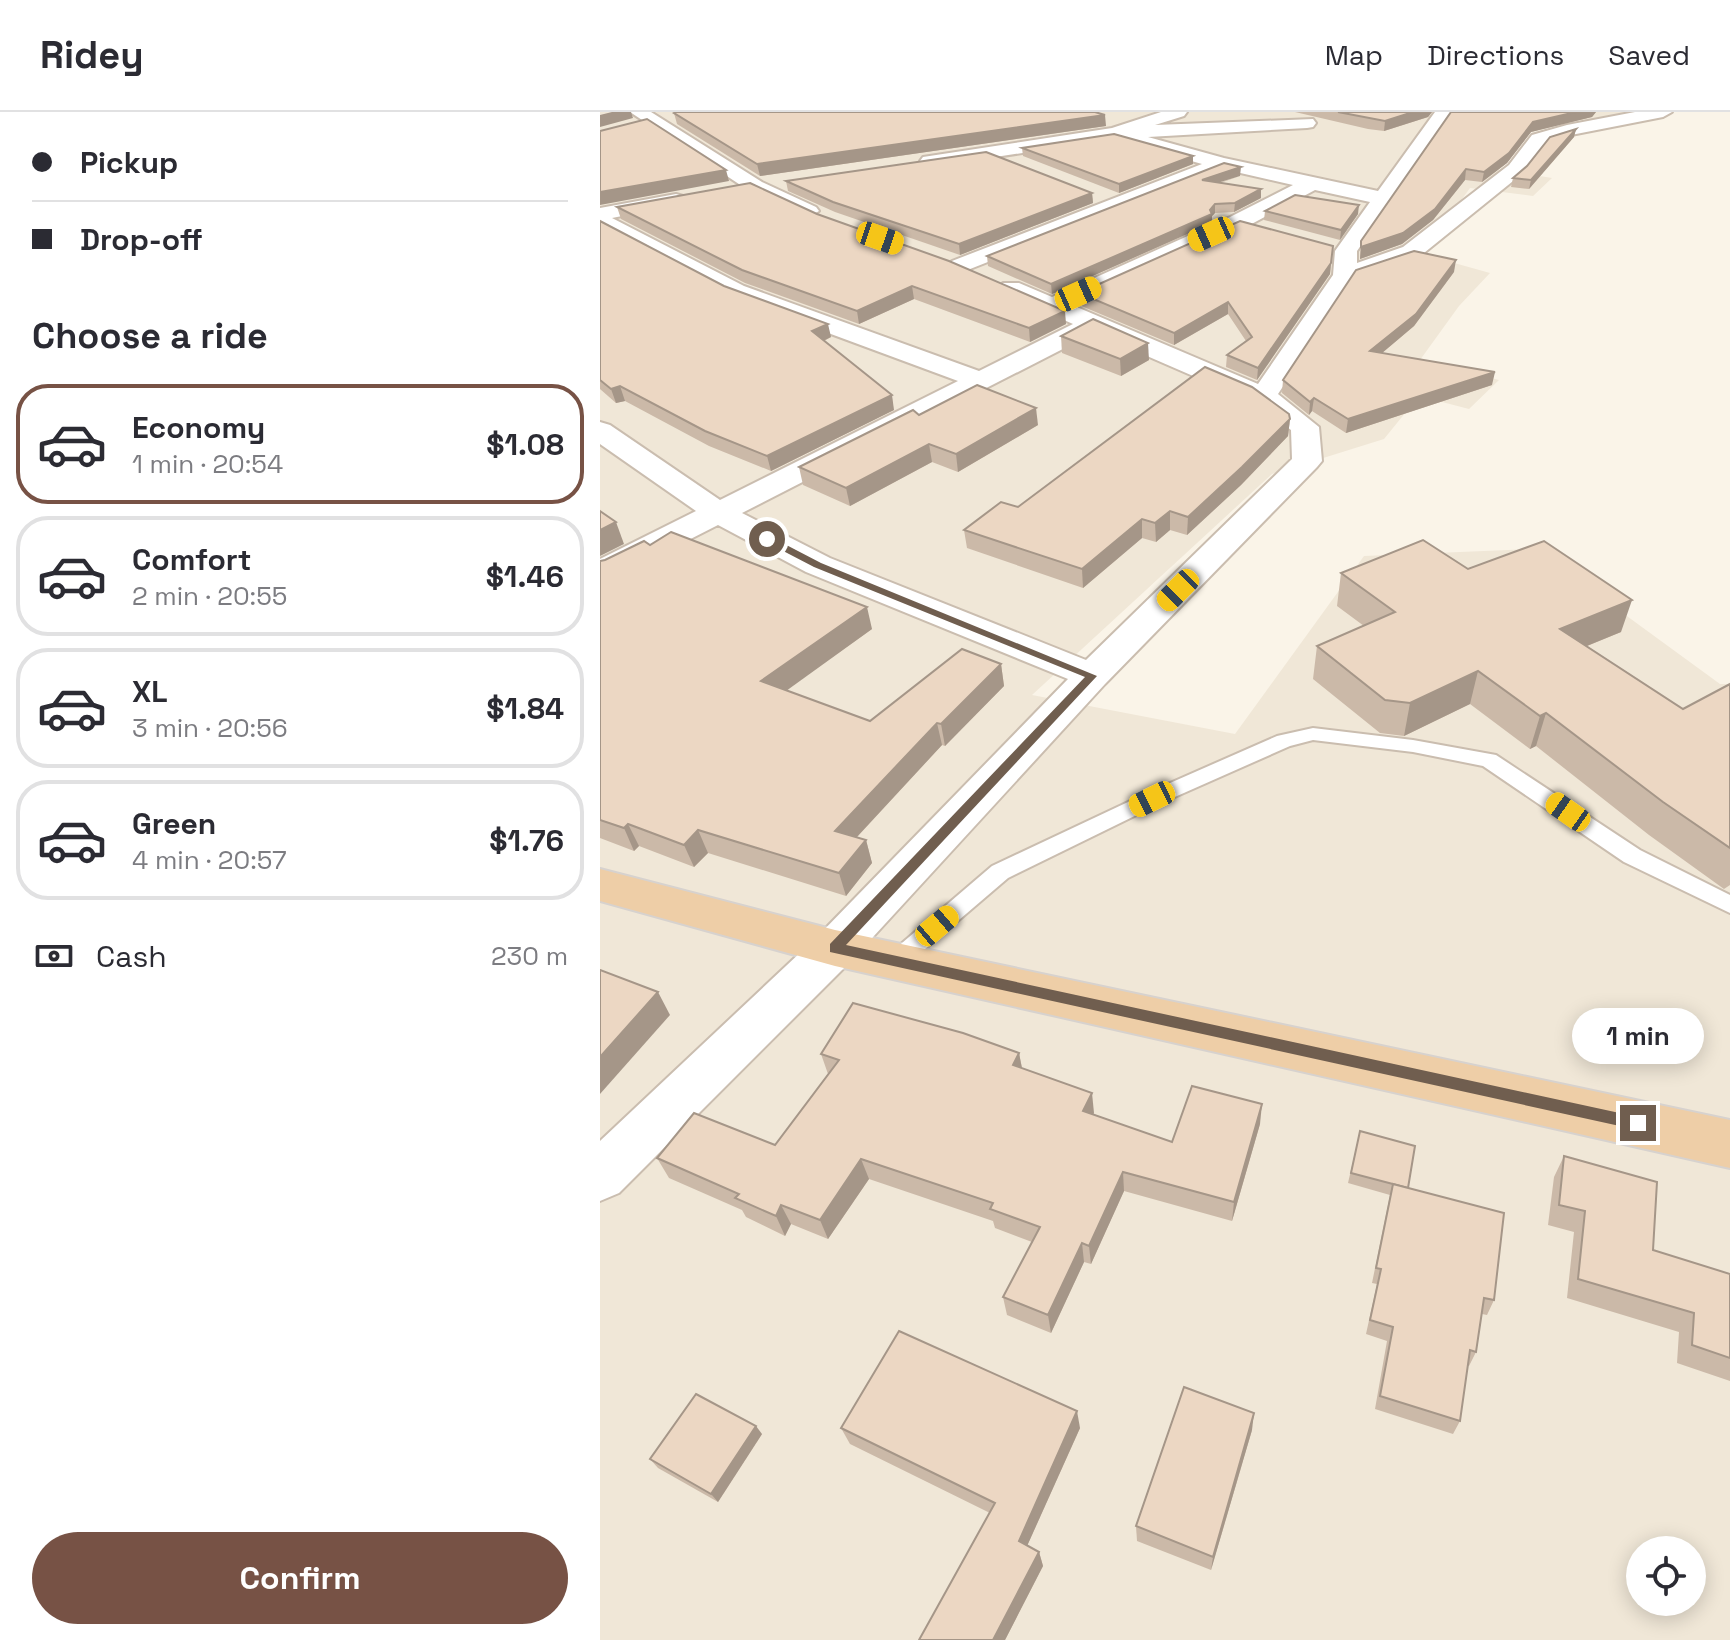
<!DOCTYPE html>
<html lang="en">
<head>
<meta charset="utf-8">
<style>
  :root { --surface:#fff; --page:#f7f7f7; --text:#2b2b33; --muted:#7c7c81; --line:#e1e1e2; --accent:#775245 }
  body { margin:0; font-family:"Space Grotesk",sans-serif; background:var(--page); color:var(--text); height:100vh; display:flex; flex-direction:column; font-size:30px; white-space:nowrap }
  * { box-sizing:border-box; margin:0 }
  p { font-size:26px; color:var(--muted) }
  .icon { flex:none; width:44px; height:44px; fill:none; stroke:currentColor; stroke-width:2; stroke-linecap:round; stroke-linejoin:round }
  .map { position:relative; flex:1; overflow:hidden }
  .sheet { display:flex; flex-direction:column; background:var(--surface); width:600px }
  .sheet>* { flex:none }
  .guide { display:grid; align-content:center; height:176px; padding:0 32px; background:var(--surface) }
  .tools { position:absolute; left:1026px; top:1424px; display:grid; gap:16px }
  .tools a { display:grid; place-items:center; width:80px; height:80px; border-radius:50%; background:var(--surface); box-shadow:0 4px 20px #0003; font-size:40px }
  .end { position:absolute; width:36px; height:36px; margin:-18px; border:10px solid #705e4f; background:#fff; box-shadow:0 0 0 4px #fff }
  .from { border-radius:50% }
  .bubble { position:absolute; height:56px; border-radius:28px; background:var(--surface); box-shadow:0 4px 20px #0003; font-size:26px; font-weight:700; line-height:56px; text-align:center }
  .car { position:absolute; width:24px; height:48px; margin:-24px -12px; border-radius:10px; box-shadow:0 0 6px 2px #0007; background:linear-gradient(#f5c518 24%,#345 0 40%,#f5c518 0 76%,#345 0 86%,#f5c518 0) }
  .guide b { display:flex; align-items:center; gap:28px; height:76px; font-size:30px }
  .guide b+b { border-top:2px solid var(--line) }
  .guide i { width:20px; height:20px; background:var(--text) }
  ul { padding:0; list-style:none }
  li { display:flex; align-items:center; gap:24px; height:120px; margin:0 16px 12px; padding:0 16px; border:4px solid var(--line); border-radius:32px }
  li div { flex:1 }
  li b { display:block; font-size:30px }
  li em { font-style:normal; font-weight:700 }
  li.selected { border-color:var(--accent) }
  li>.icon { width:72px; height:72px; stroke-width:1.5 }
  h2 { padding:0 32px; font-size:36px; line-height:96px }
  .pay { display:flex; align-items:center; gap:20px; height:88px; padding:0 32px; font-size:30px }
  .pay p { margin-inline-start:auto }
  .primary-button { display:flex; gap:16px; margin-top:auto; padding:16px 32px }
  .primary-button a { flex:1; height:92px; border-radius:48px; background:var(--accent); color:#fff; font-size:32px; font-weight:700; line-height:92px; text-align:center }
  header { display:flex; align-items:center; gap:48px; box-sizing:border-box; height:112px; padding:0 40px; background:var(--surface); border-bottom:2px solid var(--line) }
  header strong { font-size:38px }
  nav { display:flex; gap:44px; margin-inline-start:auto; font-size:28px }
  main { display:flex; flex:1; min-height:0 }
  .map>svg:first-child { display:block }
  .residential { fill:#f0e7d7; fill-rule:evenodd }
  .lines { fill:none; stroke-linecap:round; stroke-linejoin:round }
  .service-casing { stroke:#cabdaf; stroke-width:4 }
  .minor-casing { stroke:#cabdaf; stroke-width:4 }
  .trunk-casing { stroke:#d7d2ce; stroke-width:4 }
  .service { fill:#fff; fill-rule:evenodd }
  .minor { fill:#fff; fill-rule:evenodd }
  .trunk { fill:#eecea7; fill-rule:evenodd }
  .wall { fill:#cbb9a8 }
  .shaded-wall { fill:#a59688 }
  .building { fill:#ecd7c3; stroke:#a59688; stroke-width:2 }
  .route { fill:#705e4f }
</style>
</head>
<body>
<header>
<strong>Ridey</strong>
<nav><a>Map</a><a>Directions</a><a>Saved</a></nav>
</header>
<main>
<section class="sheet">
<div class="guide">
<b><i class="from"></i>Pickup</b>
<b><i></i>Drop-off</b>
</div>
<h2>Choose a ride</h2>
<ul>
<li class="selected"><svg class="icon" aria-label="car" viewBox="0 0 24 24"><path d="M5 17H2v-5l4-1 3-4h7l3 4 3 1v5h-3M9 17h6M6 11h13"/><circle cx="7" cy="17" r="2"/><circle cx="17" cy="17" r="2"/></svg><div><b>Economy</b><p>1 min · 20:54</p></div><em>$1.08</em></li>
<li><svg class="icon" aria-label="car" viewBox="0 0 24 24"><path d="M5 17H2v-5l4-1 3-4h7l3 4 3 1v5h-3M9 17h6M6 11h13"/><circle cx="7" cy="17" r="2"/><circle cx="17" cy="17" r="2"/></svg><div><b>Comfort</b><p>2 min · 20:55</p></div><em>$1.46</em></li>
<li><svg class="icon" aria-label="car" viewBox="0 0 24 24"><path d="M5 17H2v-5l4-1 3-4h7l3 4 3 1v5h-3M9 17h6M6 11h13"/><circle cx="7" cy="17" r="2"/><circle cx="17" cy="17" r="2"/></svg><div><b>XL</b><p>3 min · 20:56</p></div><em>$1.84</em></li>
<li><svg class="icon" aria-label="car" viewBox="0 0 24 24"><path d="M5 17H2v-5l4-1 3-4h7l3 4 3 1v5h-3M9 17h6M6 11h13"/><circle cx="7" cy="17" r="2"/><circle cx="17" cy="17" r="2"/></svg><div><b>Green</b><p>4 min · 20:57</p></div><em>$1.76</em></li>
</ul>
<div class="pay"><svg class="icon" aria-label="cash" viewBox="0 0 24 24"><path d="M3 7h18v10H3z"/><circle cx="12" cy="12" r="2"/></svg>Cash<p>230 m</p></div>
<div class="primary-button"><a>Confirm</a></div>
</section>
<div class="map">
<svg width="1130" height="1528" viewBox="0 0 1130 1528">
  <rect width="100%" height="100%" fill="#faf4e8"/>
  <path class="residential" d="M0,0H1040L1026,14L938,3L884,55L952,66L933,84L870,76L822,142L890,161L859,194L820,248L899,268L869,297L819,284L784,327L672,362L432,583L635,622L764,444L935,437L1120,572H1130V1528H0ZM1040,1438H1092V1490H1040Z"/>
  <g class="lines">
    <g class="service-casing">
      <polygon id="service" points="713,616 813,628 896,643 1040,738 1130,783 1130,801 1024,750 883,654 813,640 713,628 690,634 559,692 408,766 304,855 296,858 288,855 284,849 288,843 392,754 545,682 677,624"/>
    </g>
    <g class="minor-casing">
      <g id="minor">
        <polygon points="30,0 51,0 162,70 216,95 219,99 209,105 202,103 148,78"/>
        <path d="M561,0H587L584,4L555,13L713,7L716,11L713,15L707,16L548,25L624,46L778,79L835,0H853L757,139V151L803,135L909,53L932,23L967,13L1035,0H1072L1063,5L971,23L946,31L923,61L819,145L753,168L678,282L719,315L722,349L717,355L505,572L251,849L19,1081L0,1089V1029L219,823L468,567L206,460L118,413L12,467L0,470V447L96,399L0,332V310L10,313L120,388L358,269L128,184L0,116V96L76,82L83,84L86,88L83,92L12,106L144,174L379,259L473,212L403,181L399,176L403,171H419L452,185L630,105L693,73L623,57L360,161L352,159L349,154L352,149L602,52L514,27L330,55L320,49L323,45L512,16ZM715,78L770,90L735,139L733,163L658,272L472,193L646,115ZM494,221L653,290L691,318L692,347L486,548L230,446L142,401Z"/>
      </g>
    </g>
    <g class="trunk-casing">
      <polygon id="trunk" points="0,757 235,818 1130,1008 1130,1056 235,854 0,789"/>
    </g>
    <use href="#service" class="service"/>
    <use href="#minor" class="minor"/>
    <use href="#trunk" class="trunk"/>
  </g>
  <g class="wall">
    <polygon points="695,0 832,0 828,5 784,19 768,17"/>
    <polygon points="851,0 996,0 992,5 931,20 907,51 882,70 865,68 833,108 802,132 760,147 761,129"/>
    <polygon points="74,1 506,14 160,64 77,12"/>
    <polygon points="976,17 974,25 929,77 911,75 913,66"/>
    <polygon points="422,36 593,44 593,52 519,81 423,44"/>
    <polygon points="640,64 620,71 661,86 634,100 615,101 612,104 612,111 452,182 388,154 387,144"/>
    <polygon points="186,69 492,81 493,91 360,143 235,100 188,79"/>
    <polygon points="17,95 466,212 430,230 314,187 259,212 145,171 21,107"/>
    <polygon points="665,99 758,102 740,128 664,108"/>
    <polygon points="0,109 124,174 231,225 224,229 294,298 171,359 109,334 25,289 16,291 0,277"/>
    <polygon points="733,134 730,162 657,268 626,255 627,243 646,229 628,202 574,233 479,193 479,181"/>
    <polygon points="854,160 814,214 782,241 892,273 746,321 712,299 709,303 682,281 683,268"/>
    <polygon points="461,224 549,248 521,264 462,241"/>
    <polygon points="319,303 438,313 358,360 332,350 250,394 203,373 199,355"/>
    <polygon points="690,307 688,324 641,373 587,423 570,418 556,430 542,426 483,476 367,436 364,418 418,395"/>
    <polygon points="50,433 272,517 186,578 270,609 401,552 404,574 345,634 342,633 257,725 266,728 272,751 246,784 108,741 94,755 39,734 34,739 0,726 0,449"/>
    <polygon points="868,457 1021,520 987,534 1083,597 1130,572 1130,773 1124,777 1049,723 936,634 930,637 870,592 804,624 780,621 713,567 717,534 764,514 737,494 741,461"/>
    <polygon points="419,941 422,956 493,1002 572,1030 660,1012 632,1109 524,1079 491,1152 484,1150 451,1221 407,1203 403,1185 432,1130 395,1116 393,1109 269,1067 228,1127 191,1112 185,1124 146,1105 142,1098 69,1066 57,1046 175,1033 228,962 221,942"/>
    <polygon points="760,1019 808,1076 894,1188 887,1203 882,1202 876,1240 869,1254 868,1254 860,1309 853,1322 775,1297 787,1229 766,1222 777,1172 772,1171 790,1083 748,1071"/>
    <polygon points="964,1044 1053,1138 1130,1162 1130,1269 1077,1251 1079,1220 967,1186 974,1120 948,1113 954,1065"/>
    <polygon points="241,1316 480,1316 427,1434 439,1440 443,1454 405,1528 319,1528 390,1401 250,1332"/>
    <polygon points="652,1318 611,1458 537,1429 536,1414"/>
    <polygon points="162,1322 118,1390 58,1356 50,1347"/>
  </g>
  <g class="shaded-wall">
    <polygon points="12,0 31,0 33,6 0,15 0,3"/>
    <polygon points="813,0 832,0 828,5 784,19 785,9"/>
    <polygon points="976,0 996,0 992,5 931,20 907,51 882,70 884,60 933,10"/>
    <polygon points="505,3 506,14 160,64 157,52"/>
    <polygon points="976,17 974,25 929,77 931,68"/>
    <polygon points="593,44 593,52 519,81 519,72"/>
    <polygon points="641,55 640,64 601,76 602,68"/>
    <polygon points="866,57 865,68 833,108 802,132 760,147 761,135"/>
    <polygon points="126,58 129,69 0,93 0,80"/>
    <polygon points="661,77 661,86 634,100 635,91"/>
    <polygon points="492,81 493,91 360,143 359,132"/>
    <polygon points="615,92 615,101 612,104 612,111 452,182 451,172 610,98"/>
    <polygon points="759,93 758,102 740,128 741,118"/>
    <polygon points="856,148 854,160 814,214 769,252 770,239"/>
    <polygon points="731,151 730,162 657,268 658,256"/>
    <polygon points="312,174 314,187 259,212 257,199"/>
    <polygon points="628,190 628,202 574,233 574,221"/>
    <polygon points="465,199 466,212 430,230 429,216"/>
    <polygon points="228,212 231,225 215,233 212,219"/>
    <polygon points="548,231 549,248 521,264 520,247"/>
    <polygon points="895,260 892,273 746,321 748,307"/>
    <polygon points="20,274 25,289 16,291 11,277"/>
    <polygon points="292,283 294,298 171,359 167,344"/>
    <polygon points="714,286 712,299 709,303 710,290"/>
    <polygon points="436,296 438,313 358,360 356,342"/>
    <polygon points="690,307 688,324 641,373 587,423 588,405"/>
    <polygon points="329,332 332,350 250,394 246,376"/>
    <polygon points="570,399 570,418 556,430 555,411"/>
    <polygon points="542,407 542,426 483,476 482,457"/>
    <polygon points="16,410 24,432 0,444 0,418"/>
    <polygon points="1032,488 1021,520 950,549 960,517"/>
    <polygon points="267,495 272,517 168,592 161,569"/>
    <polygon points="401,552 404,574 345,634 341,612"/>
    <polygon points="878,559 870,592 804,624 810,591"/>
    <polygon points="946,601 936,634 930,637 940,604"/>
    <polygon points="337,611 342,633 242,741 235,719"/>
    <polygon points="28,712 39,734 34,739 24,716"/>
    <polygon points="98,718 108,741 94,755 84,733"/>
    <polygon points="266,728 272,751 246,784 239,761"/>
    <polygon points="58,880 70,903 0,982 0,945"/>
    <polygon points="419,941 423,962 413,953"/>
    <polygon points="492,981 494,1001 485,1019 483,999"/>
    <polygon points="662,992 660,1012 632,1109 634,1090"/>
    <polygon points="261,1047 269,1067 228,1127 220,1108"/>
    <polygon points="523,1060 524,1079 491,1152 489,1134"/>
    <polygon points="181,1093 191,1112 185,1124 176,1104"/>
    <polygon points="482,1131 484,1150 451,1221 448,1203"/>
    <polygon points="477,1299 480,1316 423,1443 419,1429"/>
    <polygon points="654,1301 652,1318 611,1458 613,1445"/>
    <polygon points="156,1314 162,1322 118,1390 111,1382"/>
    <polygon points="439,1440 443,1454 405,1528 393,1528"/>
  </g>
  <g class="building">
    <polygon points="76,0 495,0 505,3 157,52 74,1"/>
    <polygon points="738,0 813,0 785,9"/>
    <polygon points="851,0 976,0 933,10 909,41 884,60 866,57 835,97 803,121 761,135 761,129"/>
    <polygon points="47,7 126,58 0,80 0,19"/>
    <polygon points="976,17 931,68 913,66 927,54 950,25"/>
    <polygon points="514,22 593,44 519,72 422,36"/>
    <polygon points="386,40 492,81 359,132 233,90 186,69"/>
    <polygon points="624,51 641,55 602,68 661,77 635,91 615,92 610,98 612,102 451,172 387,144"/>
    <polygon points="150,71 217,102 349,149 465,199 429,216 312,174 257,199 142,158 17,95"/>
    <polygon points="695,83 759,93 741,118 665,99"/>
    <polygon points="0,109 124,174 228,212 212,219 292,283 167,344 105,319 20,274 11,277 0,268"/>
    <polygon points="640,109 733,134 731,151 658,256 627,243 652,225 628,190 574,221 479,181"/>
    <polygon points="814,139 856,148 816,202 770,239 895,260 748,307 714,286 710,290 683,268 756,158"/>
    <polygon points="493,207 548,231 520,247 461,224"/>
    <polygon points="605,255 652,275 689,302 690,307 642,355 588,405 570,399 555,411 542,407 482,457 364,418 401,390 418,395"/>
    <polygon points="377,273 436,296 356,342 329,332 246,376 199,355 313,298 319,303"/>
    <polygon points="0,399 16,410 0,418"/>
    <polygon points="71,420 267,495 161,569 270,609 362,537 401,552 341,612 337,611 235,719 266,728 239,761 98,718 84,733 28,712 24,716 0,708 0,449 5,448 44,429 50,433"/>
    <polygon points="823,428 868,457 944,429 1032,488 960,517 1083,597 1130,572 1130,736 1063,690 946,601 940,604 878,559 810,591 785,588 717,534 795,500 741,461"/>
    <polygon points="0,858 58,880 0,945"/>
    <polygon points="253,891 363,921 419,941 413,953 492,981 483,999 572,1030 592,974 662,992 634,1090 523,1060 489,1134 482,1131 448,1203 403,1185 440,1115 390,1097 393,1091 261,1047 220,1108 181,1093 176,1104 135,1086 139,1082 57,1046 94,1001 175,1033 239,948 221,942"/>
    <polygon points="760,1019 815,1034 808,1076 751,1061"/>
    <polygon points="964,1044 1057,1070 1053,1138 1130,1162 1130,1246 1092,1233 1094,1201 978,1167 985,1099 959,1093"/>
    <polygon points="793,1072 904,1101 894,1188 884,1186 876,1240 870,1238 860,1309 780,1284 793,1215 770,1208 781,1157 776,1156"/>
    <polygon points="299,1219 477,1299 419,1429 439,1440 393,1528 319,1528 395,1391 241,1316"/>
    <polygon points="584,1275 654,1301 613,1445 536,1414"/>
    <polygon points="96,1282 156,1314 111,1382 50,1347"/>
  </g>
  <polygon class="route" points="164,425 171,425 221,451 497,564 246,833 1038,1005 1044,1007 1044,1016 1038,1018 230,840 230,832 485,565 214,455 164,429"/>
</svg>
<div class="tools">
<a><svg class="icon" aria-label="locate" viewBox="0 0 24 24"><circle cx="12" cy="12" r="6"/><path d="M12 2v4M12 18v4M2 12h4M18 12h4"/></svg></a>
</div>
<i class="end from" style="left:167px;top:427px"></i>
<i class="end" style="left:1038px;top:1011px"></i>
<div class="bubble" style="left:972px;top:896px;width:132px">1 min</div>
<i class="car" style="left:611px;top:122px;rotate:246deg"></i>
<i class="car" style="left:280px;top:126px;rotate:109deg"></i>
<i class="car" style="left:478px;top:182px;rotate:66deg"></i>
<i class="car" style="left:578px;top:478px;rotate:225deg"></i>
<i class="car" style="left:552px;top:687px;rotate:244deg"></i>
<i class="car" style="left:968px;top:700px;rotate:305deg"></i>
<i class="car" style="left:337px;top:814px;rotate:50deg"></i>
</div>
</main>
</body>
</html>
